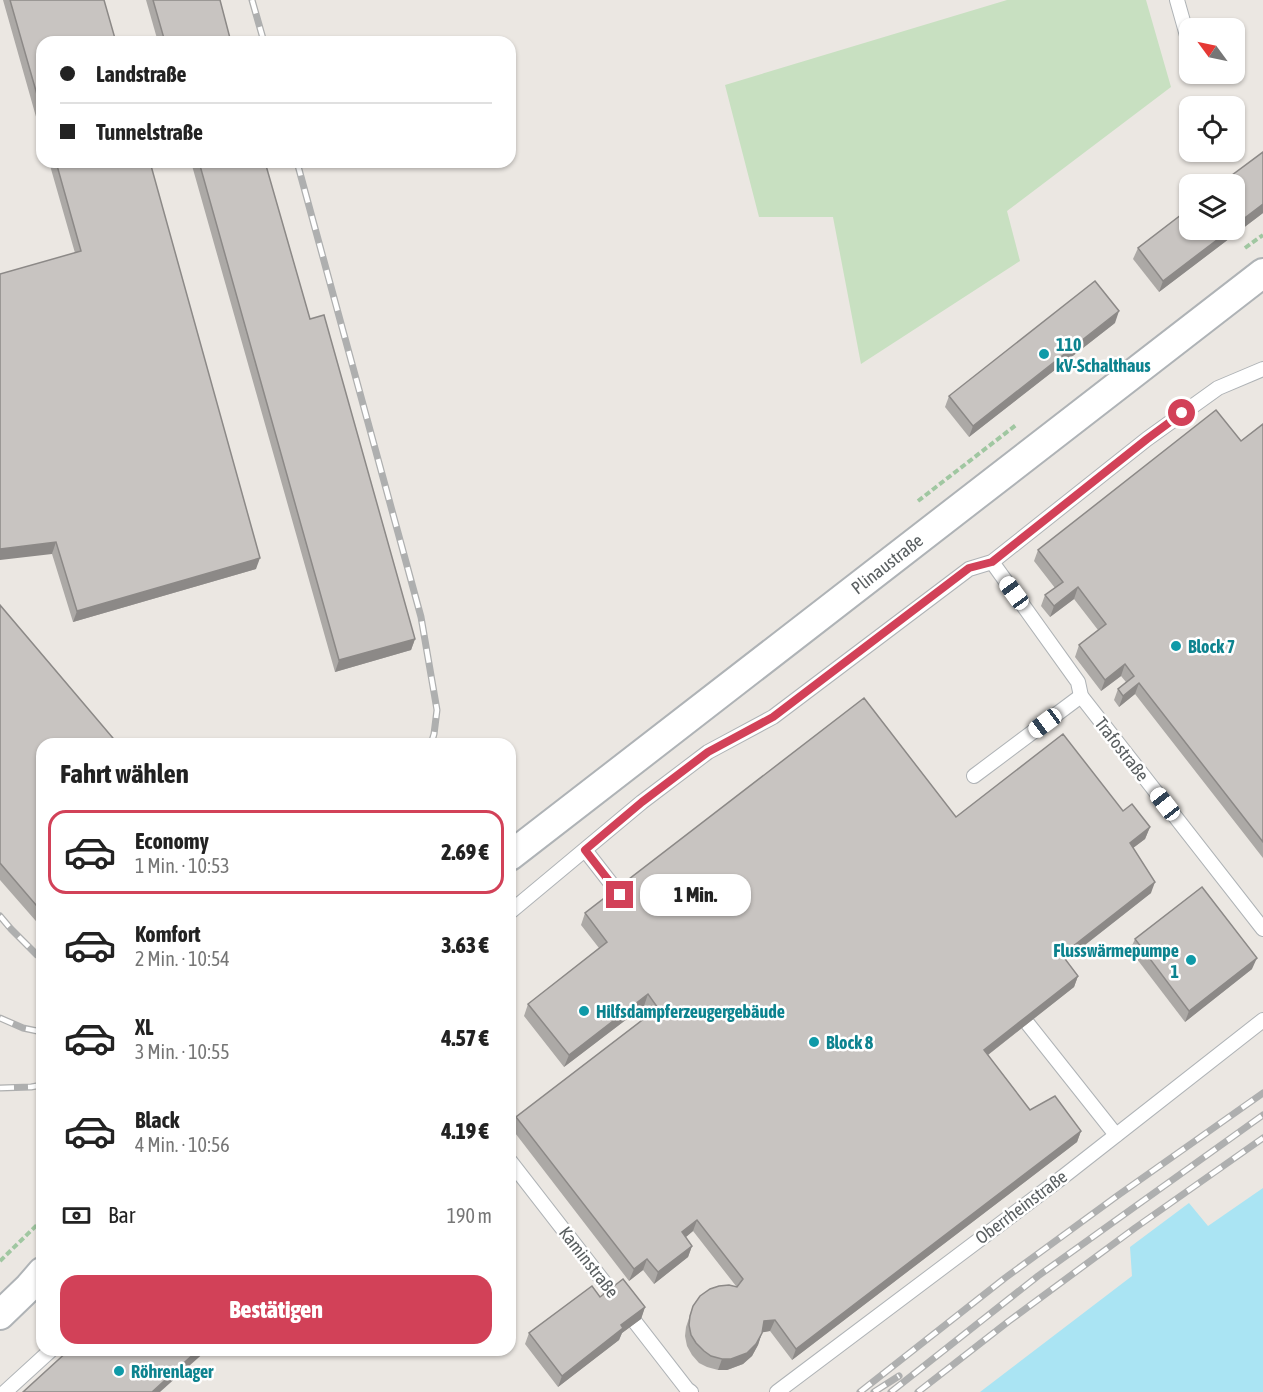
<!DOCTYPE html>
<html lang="de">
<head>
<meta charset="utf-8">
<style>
  :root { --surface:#fff; --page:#f6f6f6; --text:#222; --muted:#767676; --line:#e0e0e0; --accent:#d24158 }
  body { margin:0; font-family:"Asap Condensed",sans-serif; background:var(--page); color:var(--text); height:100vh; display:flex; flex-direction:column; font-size:22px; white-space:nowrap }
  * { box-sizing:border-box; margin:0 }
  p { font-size:20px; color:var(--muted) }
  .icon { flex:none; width:33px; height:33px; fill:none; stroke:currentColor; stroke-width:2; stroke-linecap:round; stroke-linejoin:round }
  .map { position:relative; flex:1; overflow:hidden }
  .sheet { position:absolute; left:36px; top:738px; width:480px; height:618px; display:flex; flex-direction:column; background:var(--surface); border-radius:18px; box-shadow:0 2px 4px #0004 }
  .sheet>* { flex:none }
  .guide { position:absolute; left:36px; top:36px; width:480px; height:132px; border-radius:18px; box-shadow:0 2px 4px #0004; display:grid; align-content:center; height:132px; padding:0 24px; background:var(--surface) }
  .needle { width:39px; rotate:303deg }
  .fabs { position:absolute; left:1179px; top:18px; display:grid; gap:12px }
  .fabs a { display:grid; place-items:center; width:66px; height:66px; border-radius:12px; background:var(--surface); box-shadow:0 2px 4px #0004; font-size:30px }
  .end { position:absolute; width:27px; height:27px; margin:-14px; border:8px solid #d24158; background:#fff; box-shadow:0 0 0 3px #fff }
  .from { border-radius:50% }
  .bubble { position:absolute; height:42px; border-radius:18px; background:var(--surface); box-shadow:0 2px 4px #0004; font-size:20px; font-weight:800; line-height:42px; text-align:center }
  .car { position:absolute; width:18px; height:36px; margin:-18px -9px; border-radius:8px; box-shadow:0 0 4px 2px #0007; background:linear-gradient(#fff 24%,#345 0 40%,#fff 0 76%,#345 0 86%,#fff 0) }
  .guide b { display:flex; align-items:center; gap:21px; height:57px; font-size:22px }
  .guide b+b { border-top:2px solid var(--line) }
  .guide i { width:15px; height:15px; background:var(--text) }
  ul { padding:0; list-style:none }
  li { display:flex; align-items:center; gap:18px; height:84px; margin:0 12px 9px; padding:0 12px; border:3px solid transparent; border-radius:18px }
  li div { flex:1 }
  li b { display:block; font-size:22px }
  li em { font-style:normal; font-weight:800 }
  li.on { border-color:var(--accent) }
  li>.icon { width:54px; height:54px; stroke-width:1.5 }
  h2 { padding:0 24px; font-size:27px; line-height:72px }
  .pay { display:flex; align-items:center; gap:15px; height:66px; padding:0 24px; font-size:22px }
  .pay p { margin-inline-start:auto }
  .primary-button { display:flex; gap:12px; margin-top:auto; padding:12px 24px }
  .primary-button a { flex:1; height:69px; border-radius:18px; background:var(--accent); color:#fff; font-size:24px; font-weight:800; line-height:69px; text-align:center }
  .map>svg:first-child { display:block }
  .green { fill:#c8e0c1 }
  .water { fill:#aae4f3 }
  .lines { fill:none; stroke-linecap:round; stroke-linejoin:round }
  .service-casing { stroke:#afb3b6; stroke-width:16 }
  .minor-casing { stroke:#afb3b6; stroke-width:32 }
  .path { stroke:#a0c7a1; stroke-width:4; stroke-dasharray:6 3; stroke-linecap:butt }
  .service { stroke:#fff; stroke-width:14 }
  .minor { stroke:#fff; stroke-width:28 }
  .rail-casing { stroke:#aeafaf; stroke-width:7 }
  .rail { stroke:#fff; stroke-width:4.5; stroke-dasharray:14; stroke-linecap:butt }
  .wall { fill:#aca9a6 }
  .shaded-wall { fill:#8c8987 }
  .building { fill:#c8c4c1; stroke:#8c8987; stroke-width:1.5 }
  .route { stroke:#d24158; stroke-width:8 }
  .culture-dot { fill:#0f9aa8; stroke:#fff; stroke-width:2 }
  .labels { text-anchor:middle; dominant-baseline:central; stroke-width:5; stroke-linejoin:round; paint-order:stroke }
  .culture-label { font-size:18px; font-weight:bold; fill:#0d838f; stroke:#fff; text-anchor:start }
  .street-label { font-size:18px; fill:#5a5f61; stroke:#fff }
</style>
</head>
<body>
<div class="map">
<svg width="1263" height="1392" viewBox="0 0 1263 1392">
  <rect width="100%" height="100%" fill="#ebe7e2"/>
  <polygon class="green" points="1007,0 1146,0 1171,87 1007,211 1020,261 861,364 833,217 759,217 725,85"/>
  <polygon class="water" points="1263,1188 1263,1392 980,1392 1132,1276 1130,1247 1189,1203 1208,1226"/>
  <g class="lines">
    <g class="service-casing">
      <g id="service">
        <polyline points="1177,0 1188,39"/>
        <polyline points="992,562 1078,682 1081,696 1263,929"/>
        <polyline points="974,776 1081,696"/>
        <polyline points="585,850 620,895"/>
        <polyline points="510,912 642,802 708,752 773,717 969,569 992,562 1147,439 1218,388 1263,369"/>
        <polyline points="1028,1024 1116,1135"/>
        <polyline points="510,1161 687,1389 691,1392"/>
        <polyline points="5,1392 51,1350"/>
        <polyline points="777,1392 1064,1176 1263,1020"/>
      </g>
    </g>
    <g class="minor-casing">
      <g id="minor">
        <polyline points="510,856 1263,273"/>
        <polyline points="0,1315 29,1287 42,1272"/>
      </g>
    </g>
    <g class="path">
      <polyline points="1245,248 1263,235"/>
      <polyline points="918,501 1016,425"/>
      <polyline points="0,1261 42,1220"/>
    </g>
    <use href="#service" class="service"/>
    <use href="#minor" class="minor"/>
    <g class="rail-casing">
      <g id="rail">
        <polyline points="252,0 264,42"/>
        <polyline points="297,162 421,617 437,710 434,734 431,744"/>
        <polyline points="0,916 11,929 37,955 42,957"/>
        <polyline points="0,1018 23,1028 42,1032"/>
        <polyline points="0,1088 31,1087 42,1085"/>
        <polyline points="860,1392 1005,1278 1117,1196 1263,1093"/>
        <polyline points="874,1392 899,1376"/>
        <polyline points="891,1392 1038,1276 1263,1115"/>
        <polyline points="918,1392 1009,1321 1135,1228 1263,1138"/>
      </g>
    </g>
    <use href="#rail" class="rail"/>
  </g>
  <g class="wall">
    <polygon points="3,0 104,0 42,42 42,138"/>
    <polygon points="146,0 220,0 231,42 158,42"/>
    <polygon points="1263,152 1263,213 1159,292 1133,259 1138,248"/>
    <polygon points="49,162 150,162 256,569 73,622 52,554 75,253"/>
    <polygon points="191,162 265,162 310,319 415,639 411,650 335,672"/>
    <polygon points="1115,323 969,437 945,407 949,396"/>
    <polygon points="1263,424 1263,858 1135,694 1119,707 1114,700 1118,689 1126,682 1121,676 1101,691 1075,657 1079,645 1098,630 1074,599 1050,617 1041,606 1045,595 1055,588 1034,561 1038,550 1241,441"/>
    <polygon points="0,605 42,744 42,928 0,880"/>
    <polygon points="1123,811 1150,827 1145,839 1133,848 1151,893 1066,960 1078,976 1074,987 988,1055 1030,1110 1081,1131 1077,1142 792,1360 770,1331 762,1332 758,1345 752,1356 743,1364 727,1370 718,1370 707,1367 699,1363 692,1355 687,1346 685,1336 686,1327 693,1306 736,1286 693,1231 685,1237 692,1246 688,1257 654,1284 643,1270 629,1281 512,1129 516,1117 650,1014 644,1006 564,1067 524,1016 528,1004 599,948 581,925 585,913 956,817"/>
    <polygon points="1135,939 1252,969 1185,1022 1130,950"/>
    <polygon points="600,1297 645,1307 641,1319 622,1333 619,1340 558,1387 525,1344 529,1333"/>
  </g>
  <g class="shaded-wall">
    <polygon points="1263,204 1263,213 1159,292 1163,281 1230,230 1234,230 1234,226"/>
    <polygon points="1119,311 1115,323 969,437 973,426"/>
    <polygon points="56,542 52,554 0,560 0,549"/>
    <polygon points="260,558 256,569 73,622 77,611"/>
    <polygon points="1078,587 1074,599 1050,617 1054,606"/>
    <polygon points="415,639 411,650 335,672 339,660"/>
    <polygon points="1125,664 1121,676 1101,691 1105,680"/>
    <polygon points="1139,683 1135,694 1119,707 1123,696"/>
    <polygon points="1150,827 1145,839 1125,854 1130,843"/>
    <polygon points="1155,882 1151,893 1058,966 1062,955"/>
    <polygon points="1257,958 1252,969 1185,1022 1189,1011"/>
    <polygon points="1078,976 1074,987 980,1061 984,1050"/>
    <polygon points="648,994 644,1006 564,1067 569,1055"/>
    <polygon points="1081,1131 1077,1142 792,1360 796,1349"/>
    <polygon points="697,1220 693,1231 678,1244 682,1232"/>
    <polygon points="692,1246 688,1257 654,1284 658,1272"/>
    <polygon points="647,1259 643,1270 629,1281 634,1269"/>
    <polygon points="645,1307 641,1319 622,1333 619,1340 558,1387 562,1376 621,1325"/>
    <polygon points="775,1320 770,1331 760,1333 764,1321"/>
    <polygon points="762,1333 758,1345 752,1356 743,1364 727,1370 718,1370 722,1359"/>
    <polygon points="198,1350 207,1350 160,1392 152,1392"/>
  </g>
  <g class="building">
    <polygon points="10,0 104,0 116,42 42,42 42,112"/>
    <polygon points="153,0 220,0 231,42 165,42"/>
    <polygon points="1263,152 1263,204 1234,226 1234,184 1220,184"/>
    <polygon points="56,162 150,162 260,558 77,611 56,542 0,549 0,274 81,251"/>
    <polygon points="199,162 265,162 310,319 324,315 415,639 339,660"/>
    <polygon points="1190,208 1190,230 1230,230 1163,281 1138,248"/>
    <polygon points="1095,281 1119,311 973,426 949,396"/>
    <polygon points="1216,410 1241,441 1263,424 1263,842 1139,683 1123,696 1118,689 1134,676 1125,664 1105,680 1079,645 1106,624 1078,587 1054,606 1045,595 1063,582 1038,550"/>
    <polygon points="0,605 118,744 42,744 42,912 0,863"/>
    <polygon points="864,698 956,817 1063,734 1123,811 1132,804 1150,827 1130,843 1155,882 1062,955 1078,976 984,1050 1030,1110 1055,1096 1081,1131 796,1349 775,1320 764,1321 762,1333 756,1344 747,1353 731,1359 722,1359 711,1356 704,1351 696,1343 691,1335 689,1325 690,1316 693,1306 700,1296 710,1289 719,1286 729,1285 737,1287 743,1279 697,1220 682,1232 692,1246 658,1272 647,1259 634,1269 516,1117 658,1008 648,994 569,1055 528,1004 607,942 585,913"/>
    <polygon points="1202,887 1257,958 1189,1011 1135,939"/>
    <polygon points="623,1279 645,1307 621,1325 623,1328 562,1376 529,1333 592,1286 600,1297"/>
    <polygon points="69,1350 198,1350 152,1392 23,1392"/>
  </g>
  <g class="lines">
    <polyline class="route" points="620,895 585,850 642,802 708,752 773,717 969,568 992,562 1147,439 1182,413"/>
  </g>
  <g class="culture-dot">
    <circle cx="1044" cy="354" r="6"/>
    <circle cx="1176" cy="646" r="6"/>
    <circle cx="1191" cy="960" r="6"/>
    <circle cx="584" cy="1011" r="6"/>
    <circle cx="814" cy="1042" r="6"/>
    <circle cx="119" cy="1371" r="6"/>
  </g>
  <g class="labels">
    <g class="culture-label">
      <text x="1056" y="344">110<tspan x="1056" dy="21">kV-Schalthaus</tspan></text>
      <text x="1188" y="646">Block 7</text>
      <text x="1179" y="950" text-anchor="end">Flusswärmepumpe<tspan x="1179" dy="21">1</tspan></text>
      <text x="596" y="1011">Hilfsdampferzeugergebäude</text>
      <text x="826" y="1042">Block 8</text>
      <text x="131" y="1371">Röhrenlager</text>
    </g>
    <g class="street-label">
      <text transform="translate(887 564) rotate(-38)">Plinaustraße</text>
      <text transform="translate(1122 749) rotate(52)">Trafostraße</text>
      <text transform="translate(1021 1207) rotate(-37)">Oberrheinstraße</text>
      <text transform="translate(589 1262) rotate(52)">Kaminstraße</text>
    </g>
  </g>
</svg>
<div class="fabs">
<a><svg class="needle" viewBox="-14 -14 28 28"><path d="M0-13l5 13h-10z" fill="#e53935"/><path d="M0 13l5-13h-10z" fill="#767676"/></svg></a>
<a><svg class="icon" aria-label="locate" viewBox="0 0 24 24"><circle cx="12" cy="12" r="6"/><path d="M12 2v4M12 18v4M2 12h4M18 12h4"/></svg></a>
<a><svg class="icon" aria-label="layers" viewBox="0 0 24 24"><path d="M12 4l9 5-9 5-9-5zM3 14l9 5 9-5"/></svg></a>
</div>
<i class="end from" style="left:1182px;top:413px"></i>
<i class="end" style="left:620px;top:895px"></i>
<div class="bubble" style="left:640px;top:874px;width:111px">1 Min.</div>
<i class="car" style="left:1014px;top:593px;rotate:324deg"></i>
<i class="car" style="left:1045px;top:723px;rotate:233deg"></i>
<i class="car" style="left:1165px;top:804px;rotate:322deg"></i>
<div class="guide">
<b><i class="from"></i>Landstraße</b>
<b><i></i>Tunnelstraße</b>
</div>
<section class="sheet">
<h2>Fahrt wählen</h2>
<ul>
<li class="on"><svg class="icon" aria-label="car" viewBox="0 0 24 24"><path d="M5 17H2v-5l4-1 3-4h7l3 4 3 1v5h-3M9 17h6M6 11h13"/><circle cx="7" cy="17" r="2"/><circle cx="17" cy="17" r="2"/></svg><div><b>Economy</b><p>1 Min. · 10:53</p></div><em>2.69 €</em></li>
<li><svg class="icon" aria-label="car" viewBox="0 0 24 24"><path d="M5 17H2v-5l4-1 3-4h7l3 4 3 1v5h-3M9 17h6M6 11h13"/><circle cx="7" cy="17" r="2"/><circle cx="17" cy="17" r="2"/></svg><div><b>Komfort</b><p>2 Min. · 10:54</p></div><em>3.63 €</em></li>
<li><svg class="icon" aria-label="car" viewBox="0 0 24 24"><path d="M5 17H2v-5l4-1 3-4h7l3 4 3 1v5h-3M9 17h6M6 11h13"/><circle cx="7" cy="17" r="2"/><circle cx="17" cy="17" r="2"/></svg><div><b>XL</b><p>3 Min. · 10:55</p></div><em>4.57 €</em></li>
<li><svg class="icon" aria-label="car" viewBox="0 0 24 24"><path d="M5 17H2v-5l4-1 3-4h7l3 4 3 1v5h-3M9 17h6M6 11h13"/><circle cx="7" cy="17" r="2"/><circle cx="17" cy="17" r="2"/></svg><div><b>Black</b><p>4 Min. · 10:56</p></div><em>4.19 €</em></li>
</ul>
<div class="pay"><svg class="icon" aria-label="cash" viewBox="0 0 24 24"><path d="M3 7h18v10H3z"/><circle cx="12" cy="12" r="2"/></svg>Bar<p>190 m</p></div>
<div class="primary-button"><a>Bestätigen</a></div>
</section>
</div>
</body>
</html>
